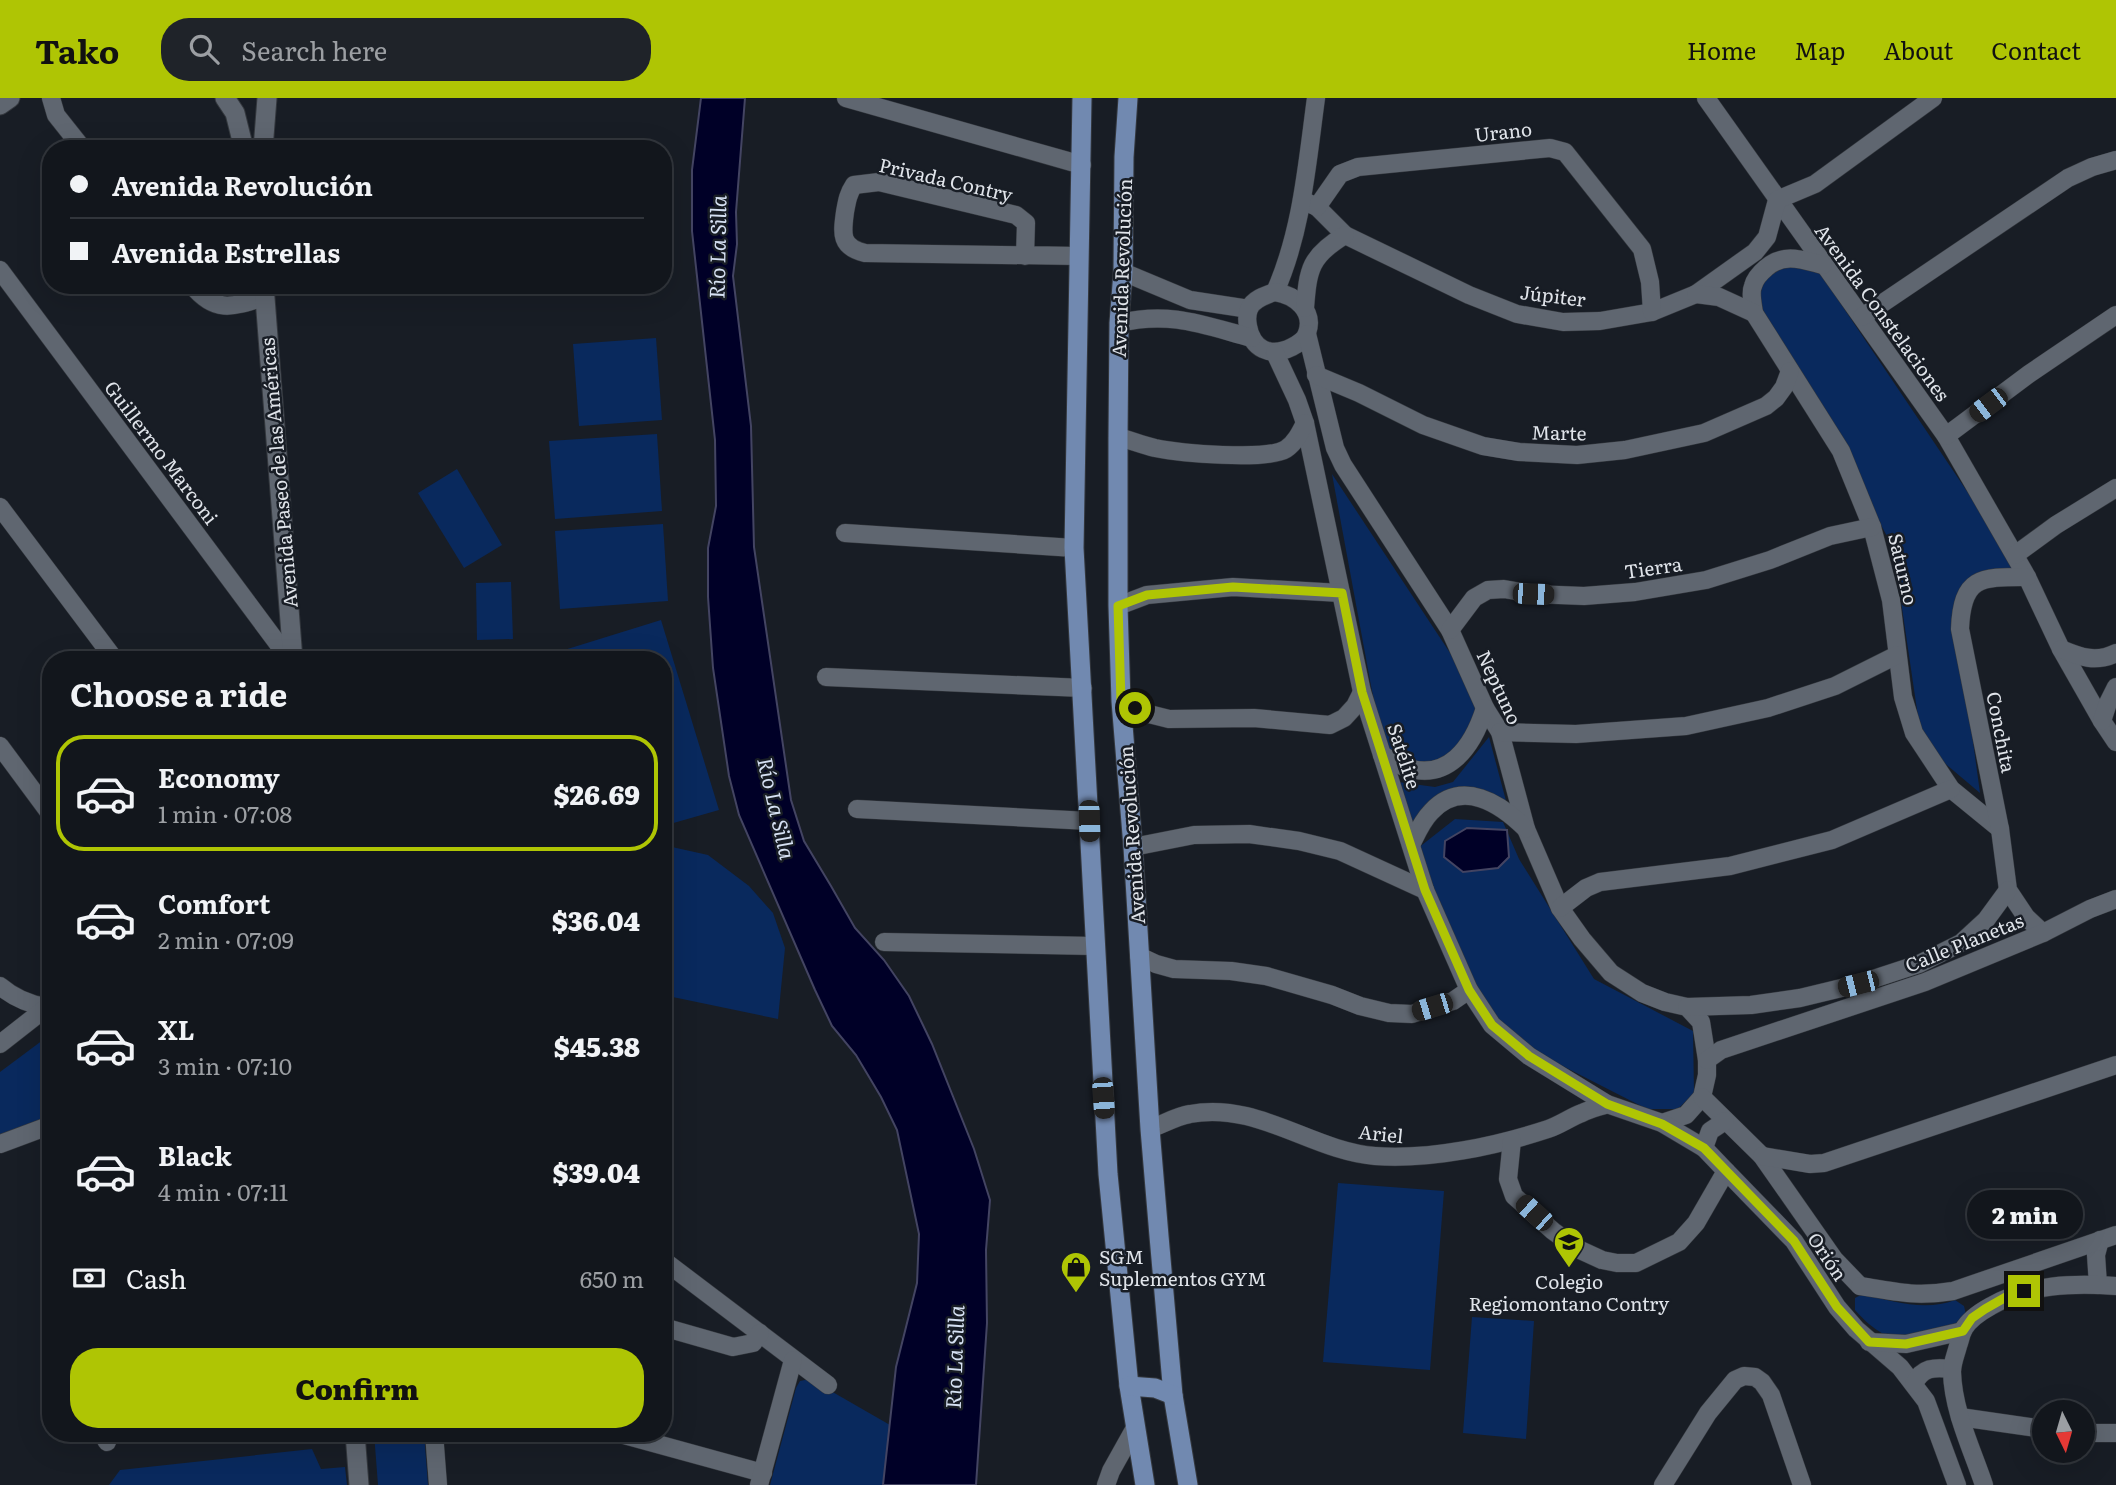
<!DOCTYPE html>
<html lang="en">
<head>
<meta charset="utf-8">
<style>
  :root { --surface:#12161c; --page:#1f2329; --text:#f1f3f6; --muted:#9c9fa3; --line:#31353b; --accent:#afc504 }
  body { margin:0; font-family:Literata,serif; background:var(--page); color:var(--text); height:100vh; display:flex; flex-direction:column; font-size:26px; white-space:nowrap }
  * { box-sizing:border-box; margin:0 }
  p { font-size:23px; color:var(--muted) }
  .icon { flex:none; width:38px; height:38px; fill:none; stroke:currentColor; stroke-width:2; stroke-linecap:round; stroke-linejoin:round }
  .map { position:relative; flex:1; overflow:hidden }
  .side { position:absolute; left:42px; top:553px; width:630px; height:791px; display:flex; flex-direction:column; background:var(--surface); border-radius:28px; box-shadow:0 7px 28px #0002,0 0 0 2px var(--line) }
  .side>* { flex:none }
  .banner { position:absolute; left:42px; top:42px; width:630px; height:154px; border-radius:28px; box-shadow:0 7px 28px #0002,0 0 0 2px var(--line); display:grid; align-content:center; height:154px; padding:0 28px; background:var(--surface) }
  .needle { width:46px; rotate:175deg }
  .tools { position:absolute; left:2032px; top:1302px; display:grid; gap:14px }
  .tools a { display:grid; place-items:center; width:63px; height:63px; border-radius:50%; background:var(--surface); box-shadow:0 7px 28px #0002,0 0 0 2px var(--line); font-size:35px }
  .end { position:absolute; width:32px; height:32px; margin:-16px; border:9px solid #afc504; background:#111; box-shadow:0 0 0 4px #111 }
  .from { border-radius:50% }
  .bubble { position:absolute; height:49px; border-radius:24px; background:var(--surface); box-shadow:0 7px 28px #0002,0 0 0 2px var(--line); font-size:23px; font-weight:800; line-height:49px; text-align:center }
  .car { position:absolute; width:21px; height:42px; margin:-21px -10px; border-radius:9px; box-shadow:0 0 5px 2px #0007; background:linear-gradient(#222 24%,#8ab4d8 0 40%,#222 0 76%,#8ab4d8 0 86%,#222 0) }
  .banner b { display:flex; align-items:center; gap:24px; height:66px; font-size:26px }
  .banner b+b { border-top:2px solid var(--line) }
  .banner i { width:18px; height:18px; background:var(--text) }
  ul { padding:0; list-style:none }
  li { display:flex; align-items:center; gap:21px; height:116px; margin:0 14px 10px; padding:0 14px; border:4px solid transparent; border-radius:28px }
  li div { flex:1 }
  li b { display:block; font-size:26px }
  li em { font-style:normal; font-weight:800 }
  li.on { border-color:var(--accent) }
  li>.icon { width:63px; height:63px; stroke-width:1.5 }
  h2 { padding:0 28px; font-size:32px; line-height:84px }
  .pay { display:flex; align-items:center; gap:18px; height:77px; padding:0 28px; font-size:26px }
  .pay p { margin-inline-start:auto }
  .button { display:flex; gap:14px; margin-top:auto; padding:14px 28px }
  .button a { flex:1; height:80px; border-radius:28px; background:var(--accent); color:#111; font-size:28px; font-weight:800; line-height:80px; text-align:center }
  header { display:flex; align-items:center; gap:42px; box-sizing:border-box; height:98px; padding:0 35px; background:var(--accent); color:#111 }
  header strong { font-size:33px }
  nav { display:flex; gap:38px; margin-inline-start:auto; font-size:24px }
  .search { width:490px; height:63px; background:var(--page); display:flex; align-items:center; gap:18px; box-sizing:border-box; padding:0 24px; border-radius:28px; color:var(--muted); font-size:26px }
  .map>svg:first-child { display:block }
  .green { fill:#09295d }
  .water { fill:#000027; stroke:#434462; stroke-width:2 }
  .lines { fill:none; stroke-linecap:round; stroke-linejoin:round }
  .minor-casing { stroke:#34383e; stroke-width:19 }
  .tertiary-casing { stroke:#34383e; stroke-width:21 }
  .primary-casing { stroke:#34383e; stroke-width:21 }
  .minor { stroke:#5f6670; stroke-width:18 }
  .tertiary { stroke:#5f6670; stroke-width:19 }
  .primary { stroke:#7189b0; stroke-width:19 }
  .route { stroke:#afc504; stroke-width:9 }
  .labels { text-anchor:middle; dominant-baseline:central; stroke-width:5; stroke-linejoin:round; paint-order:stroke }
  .street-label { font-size:19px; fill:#e0e4ea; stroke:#181d25 }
  .poi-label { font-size:19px; fill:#e0e4ea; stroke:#181d25; text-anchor:start }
  .water-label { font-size:21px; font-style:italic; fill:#d6e1f3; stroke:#181d25 }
</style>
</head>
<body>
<header>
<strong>Tako</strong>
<div class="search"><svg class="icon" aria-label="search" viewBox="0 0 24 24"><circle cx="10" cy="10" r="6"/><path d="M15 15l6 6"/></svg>Search here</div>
<nav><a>Home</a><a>Map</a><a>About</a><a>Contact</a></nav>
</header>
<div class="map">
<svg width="2116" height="1387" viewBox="0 0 2116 1387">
  <rect width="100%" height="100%" fill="#181d25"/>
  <g class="green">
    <path d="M1776,169H1816L2022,475L2003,473L1955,511L1980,695L1935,657L1920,632L1893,449L1762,210C1758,189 1763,185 1776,169Z"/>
    <polygon points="656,240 662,322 579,328 573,246"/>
    <polygon points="657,336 662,413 555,421 549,343"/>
    <polygon points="457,371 502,447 464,470 418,395"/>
    <polygon points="1332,376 1491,617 1448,671 1387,657 1372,593"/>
    <polygon points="663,426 668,503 560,511 555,433"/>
    <polygon points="511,484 513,541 477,542 476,485"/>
    <polygon points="661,522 719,712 663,728 663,562 563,562 561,553"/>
    <polygon points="1489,639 1509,714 1487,704 1450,706 1416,742 1398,684 1435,689 1453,684"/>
    <polygon points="1455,721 1503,724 1519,761 1594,881 1693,933 1694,995 1678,1011 1647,1011 1512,942 1481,900 1413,754"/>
    <polygon points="663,747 708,757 749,788 773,815 785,850 778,921 663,897"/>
    <polygon points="51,936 51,1023 0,1044 0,974"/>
    <polygon points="1338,1085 1444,1093 1430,1272 1323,1264"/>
    <path d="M1863,1196C1892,1203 1925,1214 1955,1202L1964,1208L1967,1221L1963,1228C1915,1242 1893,1255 1855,1212V1200Z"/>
    <polygon points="1472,1219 1534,1223 1526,1341 1463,1335"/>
    <polygon points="810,1281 890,1327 883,1387 770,1387 796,1290 800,1283"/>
    <polygon points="374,1335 424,1335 428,1387 378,1387"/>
    <polygon points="312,1351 321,1371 345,1369 347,1387 109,1387 120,1372"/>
  </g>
  <g class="water">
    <polygon points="701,0 745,0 736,114 737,146 733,178 751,328 754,449 791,702 804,743 831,788 855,830 884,862 909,898 932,946 974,1051 990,1102 986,1152 987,1225 976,1387 883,1387 896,1269 917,1185 919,1136 897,1032 881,999 856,957 832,928 815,892 739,717 729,678 713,570 708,499 708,450 716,408 715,342 692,133 692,72"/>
    <polygon points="1467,730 1507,732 1509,759 1498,770 1463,774 1444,759 1445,743"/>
  </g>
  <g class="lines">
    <g class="minor-casing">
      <g id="minor">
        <polyline points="51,0 56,17 83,51"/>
        <polyline points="846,0 1082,67"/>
        <polyline points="1706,0 1946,338 2027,479 2061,551 2102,623 2116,644"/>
        <polyline points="1302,102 1317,109 1345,137 1469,197 1517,216 1563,224 1600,223 1652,214 1696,196 1755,154 1767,139 1777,102 1815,86 1933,0"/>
        <polyline points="1317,109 1340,76 1358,69 1550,50 1565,54 1642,151 1650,184 1652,214"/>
        <path d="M1025,158L1026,125L1016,117L879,84L854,87C848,96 847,103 845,114C842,136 840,149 865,155L1079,158"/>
        <path d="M1823,167C1803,162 1784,154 1766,170C1760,175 1755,180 1753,188C1750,195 1753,207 1754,215L1841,353L1872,429L1891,502L1903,599L1914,635L1951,691L2000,731"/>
        <polyline points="0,172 290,562"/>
        <polyline points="1123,174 1190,202 1249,211"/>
        <path d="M192,187C215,216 233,209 264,199"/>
        <path d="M1275,194C1302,133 1307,66 1316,0"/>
        <path d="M1275,194C1295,197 1315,213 1307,235C1305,242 1298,246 1292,249C1270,260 1252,251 1248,228C1247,223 1247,216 1249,211C1253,201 1266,197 1275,194Z"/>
        <polyline points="1696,196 1719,199 1754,215"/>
        <path d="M1305,210C1308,171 1310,158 1345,137"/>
        <polyline points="1862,219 2068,80 2092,69 2116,62"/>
        <path d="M1119,225C1171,213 1203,227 1252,240"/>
        <polyline points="1307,236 1335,350 1343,367 1450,532 1485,610 1500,634 1526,731 1560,810 1582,841 1611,875 1642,895 1665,904 1687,909 1701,924 1707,962 1707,977 1702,999 1686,1017 1662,1025"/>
        <polyline points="1275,255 1297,302 1305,325 1362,594 1425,792 1469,892 1492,927 1529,958 1607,1006 1662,1025 1704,1050 1726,1073 1794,1143 1837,1209 1856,1231 1900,1269 1926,1303 1957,1387"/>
        <polyline points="1316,277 1359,295 1423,327 1483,348 1519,354 1577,357 1625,352 1704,335 1766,308 1776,300 1784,289 1790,273"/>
        <polyline points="1946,338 2029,276 2116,217"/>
        <path d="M1118,339C1130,342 1142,347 1155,350C1180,355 1266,363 1286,351C1295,345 1300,335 1305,325"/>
        <polyline points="0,409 115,562"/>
        <polyline points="845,435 1074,450"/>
        <polyline points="2015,457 2056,427 2116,390"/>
        <path d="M2027,479C1981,479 1962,478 1960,531L2000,731L2008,792L2026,819L2043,835"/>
        <polyline points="1118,508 1147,497 1233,489 1341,495"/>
        <polyline points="1450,532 1474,500 1488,492 1504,491 1533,496 1584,498 1635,494 1706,482 1770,462 1830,438 1872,429"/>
        <path d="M2061,551C2080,559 2096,565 2116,555"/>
        <polyline points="826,579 1083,590"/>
        <polyline points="1121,603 1149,616 1169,621 1254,620 1330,627 1344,620 1355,608 1362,594"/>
        <polyline points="2102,623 2108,605 2116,589"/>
        <polyline points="1500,634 1576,636 1686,628 1768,610 1835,588 1897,557"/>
        <polyline points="0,648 51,717"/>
        <path d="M1382,657C1389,660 1395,666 1402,668C1448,686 1473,648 1485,610"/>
        <polyline points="857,711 1089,723"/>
        <path d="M1411,747C1417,735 1422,723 1431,714C1462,680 1501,706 1526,731"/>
        <polyline points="1133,749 1194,737 1249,736 1299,743 1340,753 1425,792"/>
        <polyline points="1560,810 1586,790 1600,784 1730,768 1832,742 1951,691"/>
        <polyline points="884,844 1094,848"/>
        <polyline points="1139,858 1156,866 1174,871 1231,873 1266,878 1332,897 1360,908 1389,915 1412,916 1453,903 1469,892"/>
        <path d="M0,888C14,900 28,906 46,909"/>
        <polyline points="1687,909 1751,907 1800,900 1858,886 1919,866 1961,845 1986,822 2008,792"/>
        <polyline points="0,946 51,906"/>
        <polyline points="1707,962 1721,952 1925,884 2043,835 2090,811 2116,801"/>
        <polyline points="1702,999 1762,1058 1834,1161 1860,1188"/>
        <path d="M1150,1031C1163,1026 1177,1018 1190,1016C1257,1003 1312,1053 1375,1058C1431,1062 1496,1048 1548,1031C1560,1027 1571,1019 1582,1015C1590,1011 1599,1009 1607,1006"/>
        <polyline points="1512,1042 1508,1081 1514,1098 1553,1133 1578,1151 1602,1162 1617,1165 1636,1165 1679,1144 1696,1125 1726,1073"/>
        <polyline points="0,1046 51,1027"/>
        <polyline points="1704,1050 1710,1033 1725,1023"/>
        <polyline points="1762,1058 1810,1066 1824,1065 2116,967"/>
        <polyline points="663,1162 828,1287"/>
        <polyline points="2098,1187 2096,1157 2100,1142"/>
        <path d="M1860,1188C1896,1194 1916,1199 1953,1193L2116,1137"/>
        <polyline points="663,1229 733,1249 753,1245 760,1235"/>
        <polyline points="1869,1244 1906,1246 1963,1233"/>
        <path d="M1914,1286C1922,1269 1934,1269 1952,1271"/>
        <polyline points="1960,1319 2044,1331"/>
        <polyline points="102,1335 107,1344"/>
        <polyline points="434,1335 438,1387"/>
        <polyline points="617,1335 763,1375"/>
        <polyline points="2082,1335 2116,1335"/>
        <polyline points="759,1387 793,1262"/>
        <polyline points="1106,1387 1111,1373 1135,1330"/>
        <polyline points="1663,1387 1708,1315 1735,1282 1744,1278 1755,1279 1762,1284 1771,1297 1802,1387"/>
        <path d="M1984,1387C1972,1351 1953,1313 1952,1274C1952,1265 1956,1256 1958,1248C1960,1243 1961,1237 1963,1232C1969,1221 1980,1214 1991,1208C2029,1186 2073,1185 2116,1188"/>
      </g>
    </g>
    <g class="tertiary-casing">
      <g id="tertiary">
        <polyline points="225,0 235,15 244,51"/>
        <polyline points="0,7 10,0"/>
        <polyline points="263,51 267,0"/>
        <polyline points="264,187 293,562"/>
        <polyline points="355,1335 359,1387"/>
      </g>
    </g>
    <g class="primary-casing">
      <g id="primary">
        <polyline points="1082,0 1074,450 1108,1076 1129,1288 1145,1387"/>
        <polyline points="1128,0 1124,59 1123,174 1119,225 1118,339 1118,508 1121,603 1133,749 1150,1031 1159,1138 1173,1297 1188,1387"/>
        <polyline points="1129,1288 1155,1290 1173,1297"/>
      </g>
    </g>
    <use href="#minor" class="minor"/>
    <use href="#tertiary" class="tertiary"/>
    <use href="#primary" class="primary"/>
  </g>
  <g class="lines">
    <polyline class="route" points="1135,610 1121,603 1118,508 1147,497 1233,489 1342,495 1362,594 1425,792 1469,892 1492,927 1529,958 1607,1006 1662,1026 1704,1050 1794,1143 1837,1209 1869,1244 1906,1246 1963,1233 1972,1220 1985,1211 2006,1199 2024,1193"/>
  </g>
  <defs>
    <g id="school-pin" transform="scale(1.575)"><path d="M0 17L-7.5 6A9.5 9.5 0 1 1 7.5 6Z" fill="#afc504" stroke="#181d25"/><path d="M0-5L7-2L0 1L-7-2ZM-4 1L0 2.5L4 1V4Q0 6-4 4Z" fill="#111"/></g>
    <g id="shop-pin" transform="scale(1.575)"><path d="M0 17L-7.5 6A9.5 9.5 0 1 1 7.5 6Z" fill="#afc504" stroke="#181d25"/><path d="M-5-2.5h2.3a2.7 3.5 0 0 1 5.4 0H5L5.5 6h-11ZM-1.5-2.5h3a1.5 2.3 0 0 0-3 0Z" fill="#111"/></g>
  </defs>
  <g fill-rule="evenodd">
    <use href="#school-pin" x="1569" y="1144"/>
    <use href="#shop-pin" x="1076" y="1169"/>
  </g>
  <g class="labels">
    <g class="street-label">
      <text transform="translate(1503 33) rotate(-6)">Urano</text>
      <text transform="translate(946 81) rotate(13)">Privada Contry</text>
      <text transform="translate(1121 170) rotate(-88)">Avenida Revolución</text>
      <text transform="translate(1553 197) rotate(7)">Júpiter</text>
      <text transform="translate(1883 214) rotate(54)">Avenida Constelaciones</text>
      <text transform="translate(1559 334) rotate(1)">Marte</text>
      <text transform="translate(162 354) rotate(53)">Guillermo Marconi</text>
      <text transform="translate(278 375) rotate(-95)">Avenida Paseo de las Américas</text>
      <text transform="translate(1653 469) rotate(-8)">Tierra</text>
      <text transform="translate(1904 471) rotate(77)">Saturno</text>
      <text transform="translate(1500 589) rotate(65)">Neptuno</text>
      <text transform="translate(2002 634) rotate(79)">Conchita</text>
      <text transform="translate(1405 658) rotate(72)">Satélite</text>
      <text transform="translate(1131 737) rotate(-94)">Avenida Revolución</text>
      <text transform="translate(1964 844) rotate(-22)">Calle Planetas</text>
      <text transform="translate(1381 1035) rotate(6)">Ariel</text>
      <text transform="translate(1828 1158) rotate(56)">Orión</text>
    </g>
    <g class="poi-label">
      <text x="1099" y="1158">SGM<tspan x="1099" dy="22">Suplementos GYM</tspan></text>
      <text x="1569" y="1183" text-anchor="middle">Colegio<tspan x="1569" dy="22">Regiomontano Contry</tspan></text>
    </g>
    <g class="water-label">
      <text transform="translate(716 149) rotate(-89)">Río La Silla</text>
      <text transform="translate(778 710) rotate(77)">Río La Silla</text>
      <text transform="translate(953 1259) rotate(-88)">Río La Silla</text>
    </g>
  </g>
</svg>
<div class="tools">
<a><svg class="needle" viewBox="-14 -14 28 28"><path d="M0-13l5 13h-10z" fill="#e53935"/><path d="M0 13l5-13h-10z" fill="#9c9fa3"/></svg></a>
</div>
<i class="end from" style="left:1135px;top:610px"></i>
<i class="end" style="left:2024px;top:1193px"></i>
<div class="bubble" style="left:1967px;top:1092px;width:116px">2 min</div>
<i class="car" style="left:1988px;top:307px;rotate:233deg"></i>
<i class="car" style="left:1533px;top:496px;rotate:92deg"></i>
<i class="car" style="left:1089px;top:723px;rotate:178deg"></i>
<i class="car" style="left:1858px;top:886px;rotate:256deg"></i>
<i class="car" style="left:1432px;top:909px;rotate:253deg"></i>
<i class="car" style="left:1103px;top:1000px;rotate:176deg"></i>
<i class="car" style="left:1534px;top:1115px;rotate:312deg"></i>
<div class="banner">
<b><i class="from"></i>Avenida Revolución</b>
<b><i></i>Avenida Estrellas</b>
</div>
<section class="side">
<h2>Choose a ride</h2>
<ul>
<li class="on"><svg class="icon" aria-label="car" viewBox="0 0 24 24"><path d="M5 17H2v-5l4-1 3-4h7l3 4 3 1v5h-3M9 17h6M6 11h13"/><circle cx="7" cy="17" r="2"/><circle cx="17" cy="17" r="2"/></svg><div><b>Economy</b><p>1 min · 07:08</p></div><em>$26.69</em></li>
<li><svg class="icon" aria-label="car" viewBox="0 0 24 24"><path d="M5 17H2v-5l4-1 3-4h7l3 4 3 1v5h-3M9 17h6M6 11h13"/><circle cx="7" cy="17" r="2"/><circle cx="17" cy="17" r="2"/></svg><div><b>Comfort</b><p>2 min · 07:09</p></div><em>$36.04</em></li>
<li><svg class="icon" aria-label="car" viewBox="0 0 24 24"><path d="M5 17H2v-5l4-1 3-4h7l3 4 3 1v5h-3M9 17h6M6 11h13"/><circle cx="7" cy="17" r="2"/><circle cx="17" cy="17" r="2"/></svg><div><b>XL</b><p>3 min · 07:10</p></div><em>$45.38</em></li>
<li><svg class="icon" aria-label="car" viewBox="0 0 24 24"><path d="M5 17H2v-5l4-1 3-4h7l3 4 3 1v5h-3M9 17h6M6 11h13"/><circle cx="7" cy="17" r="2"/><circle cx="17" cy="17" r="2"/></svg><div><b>Black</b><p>4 min · 07:11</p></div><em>$39.04</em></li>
</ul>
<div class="pay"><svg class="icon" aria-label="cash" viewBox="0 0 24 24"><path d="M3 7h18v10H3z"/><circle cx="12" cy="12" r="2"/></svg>Cash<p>650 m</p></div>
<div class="button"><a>Confirm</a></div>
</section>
</div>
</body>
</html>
